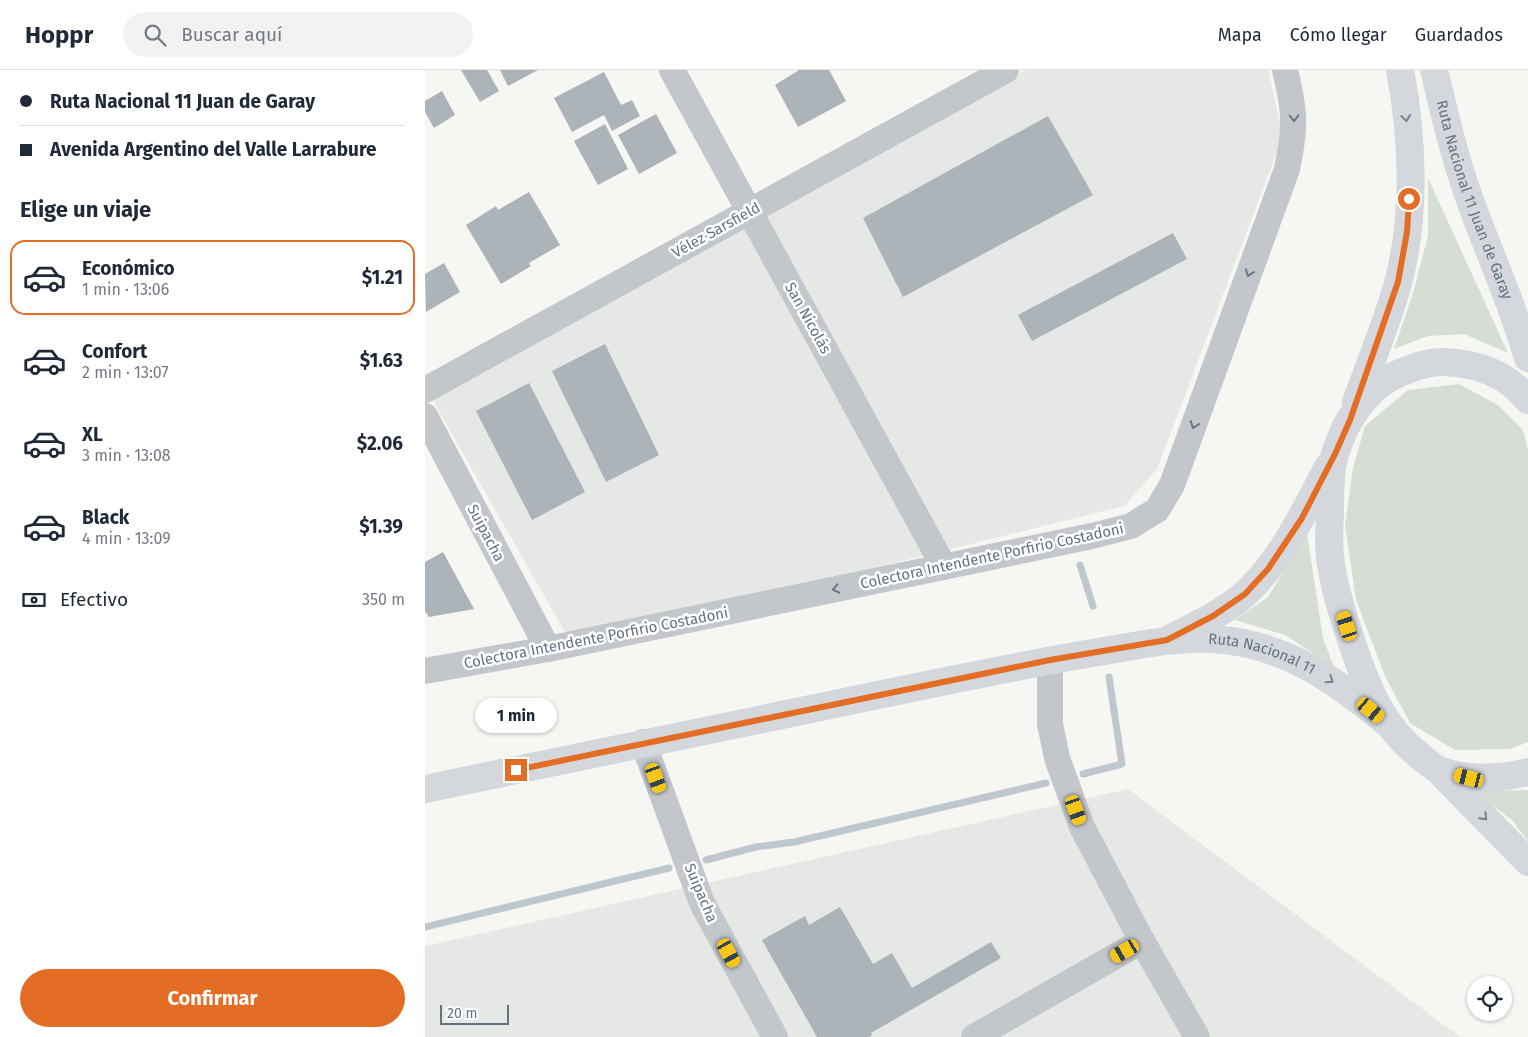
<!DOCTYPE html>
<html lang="es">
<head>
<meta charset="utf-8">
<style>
  :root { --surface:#fff; --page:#f2f2f3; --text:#1f2937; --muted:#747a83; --line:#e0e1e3; --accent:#e36d25 }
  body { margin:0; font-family:"Fira Sans",sans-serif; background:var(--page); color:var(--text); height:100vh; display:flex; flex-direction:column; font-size:19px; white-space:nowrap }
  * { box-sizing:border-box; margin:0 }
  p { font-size:16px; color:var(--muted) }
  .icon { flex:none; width:28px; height:28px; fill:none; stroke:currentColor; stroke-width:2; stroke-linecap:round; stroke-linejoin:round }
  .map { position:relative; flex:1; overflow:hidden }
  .details { display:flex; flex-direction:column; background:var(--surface); width:425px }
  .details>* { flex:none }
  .banner { display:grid; align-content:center; height:110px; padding:0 20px; background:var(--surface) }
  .fabs { position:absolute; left:1042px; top:906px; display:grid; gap:10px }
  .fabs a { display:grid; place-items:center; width:45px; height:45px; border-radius:50%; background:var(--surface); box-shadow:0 1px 4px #0004; font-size:25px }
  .scale { position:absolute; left:15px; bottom:12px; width:69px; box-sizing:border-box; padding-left:5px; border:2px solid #657284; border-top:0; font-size:14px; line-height:18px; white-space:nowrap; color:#657284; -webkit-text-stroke:4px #fff; paint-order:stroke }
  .end { position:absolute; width:22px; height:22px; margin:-11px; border:6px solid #e36d25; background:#fff; box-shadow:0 0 0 2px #fff }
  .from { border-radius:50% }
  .bubble { position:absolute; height:35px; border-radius:18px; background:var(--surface); box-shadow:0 1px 4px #0004; font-size:16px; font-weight:700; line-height:35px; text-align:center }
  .car { position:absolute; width:15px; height:30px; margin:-15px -8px; border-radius:6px; box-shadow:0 0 4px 1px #0007; background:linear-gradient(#f5c518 24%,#345 0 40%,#f5c518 0 76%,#345 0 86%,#f5c518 0) }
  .banner b { display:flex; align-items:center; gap:18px; height:48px; font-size:19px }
  .banner b+b { border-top:1px solid var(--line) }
  .banner i { width:12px; height:12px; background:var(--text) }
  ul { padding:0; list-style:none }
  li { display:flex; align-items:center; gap:15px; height:75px; margin:0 10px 8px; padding:0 10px; border:2px solid transparent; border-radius:15px }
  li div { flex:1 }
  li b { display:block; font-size:19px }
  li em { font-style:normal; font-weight:700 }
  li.selected { border-color:var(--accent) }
  li>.icon { width:45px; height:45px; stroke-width:1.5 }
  h2 { padding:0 20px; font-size:22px; line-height:60px }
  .pay { display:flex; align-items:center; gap:12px; height:55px; padding:0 20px; font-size:19px }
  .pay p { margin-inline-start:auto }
  .action { display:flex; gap:10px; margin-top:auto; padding:10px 20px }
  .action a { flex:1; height:58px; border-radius:30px; background:var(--accent); color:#fff; font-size:20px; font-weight:700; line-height:58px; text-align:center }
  header { display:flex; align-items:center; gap:30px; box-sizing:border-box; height:70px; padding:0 25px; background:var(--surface); border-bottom:1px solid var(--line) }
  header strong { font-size:24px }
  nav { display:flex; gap:28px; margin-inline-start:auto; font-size:18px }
  .search { width:350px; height:45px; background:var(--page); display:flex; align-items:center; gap:12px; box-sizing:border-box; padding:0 18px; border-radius:28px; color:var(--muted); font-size:19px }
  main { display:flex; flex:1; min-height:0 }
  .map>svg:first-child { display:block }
  .built { fill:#e6e8e6 }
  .green { fill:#d6ddd4 }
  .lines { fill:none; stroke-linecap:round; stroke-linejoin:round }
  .stream { stroke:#bfc7ce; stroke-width:7 }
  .building { fill:#acb3b9 }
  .minor { stroke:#c3c6ca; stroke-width:26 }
  .primary { stroke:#d4d8dc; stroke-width:28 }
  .trunk { stroke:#d4d8dc; stroke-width:28 }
  .oneway { stroke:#6a7688 }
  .oneway2 { stroke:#768191 }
  .route { stroke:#e36d25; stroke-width:6 }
  .labels { text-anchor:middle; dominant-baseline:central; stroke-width:5; stroke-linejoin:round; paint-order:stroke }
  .street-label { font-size:15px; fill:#657284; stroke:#fff }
</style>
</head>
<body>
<header>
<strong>Hoppr</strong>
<div class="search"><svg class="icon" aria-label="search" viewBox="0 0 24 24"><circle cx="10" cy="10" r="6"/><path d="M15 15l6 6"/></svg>Buscar aquí</div>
<nav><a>Mapa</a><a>Cómo llegar</a><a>Guardados</a></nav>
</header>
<main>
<section class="details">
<div class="banner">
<b><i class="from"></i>Ruta Nacional 11 Juan de Garay</b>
<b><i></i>Avenida Argentino del Valle Larrabure</b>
</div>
<h2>Elige un viaje</h2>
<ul>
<li class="selected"><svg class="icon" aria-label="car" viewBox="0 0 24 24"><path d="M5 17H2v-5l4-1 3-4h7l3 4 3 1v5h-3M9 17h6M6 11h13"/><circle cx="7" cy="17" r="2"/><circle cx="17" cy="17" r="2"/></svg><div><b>Económico</b><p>1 min · 13:06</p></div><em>$1.21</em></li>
<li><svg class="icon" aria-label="car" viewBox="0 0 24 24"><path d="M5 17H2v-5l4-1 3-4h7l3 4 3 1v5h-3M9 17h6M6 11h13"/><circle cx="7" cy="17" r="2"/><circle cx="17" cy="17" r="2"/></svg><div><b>Confort</b><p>2 min · 13:07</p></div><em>$1.63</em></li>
<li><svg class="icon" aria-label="car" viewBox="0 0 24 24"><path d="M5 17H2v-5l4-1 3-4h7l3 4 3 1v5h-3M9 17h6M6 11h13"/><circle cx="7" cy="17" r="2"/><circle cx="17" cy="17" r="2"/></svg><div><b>XL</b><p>3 min · 13:08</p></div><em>$2.06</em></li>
<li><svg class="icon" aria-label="car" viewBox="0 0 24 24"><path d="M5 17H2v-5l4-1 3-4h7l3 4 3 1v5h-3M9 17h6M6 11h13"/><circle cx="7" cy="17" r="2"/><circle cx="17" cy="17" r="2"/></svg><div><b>Black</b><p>4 min · 13:09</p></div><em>$1.39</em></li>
</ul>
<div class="pay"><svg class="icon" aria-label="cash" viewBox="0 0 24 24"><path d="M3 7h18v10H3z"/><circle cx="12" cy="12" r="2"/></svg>Efectivo<p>350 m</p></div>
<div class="action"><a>Confirmar</a></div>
</section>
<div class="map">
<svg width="1103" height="967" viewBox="0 0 1103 967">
  <rect width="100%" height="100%" fill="#f6f6f3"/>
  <g class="built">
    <polygon points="601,0 843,0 858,66 732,399 699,436 393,512 141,564 7,329"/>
    <polygon points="703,719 1035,967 0,967 0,876"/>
  </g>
  <g class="green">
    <polygon points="1003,108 1083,283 1039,264 1003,266 969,279 988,223 1003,166"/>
    <polygon points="1034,314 1073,335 1098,360 1103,380 1103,672 1085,679 1030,680 985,653 960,606 931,530 920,456 928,398 940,356 983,320"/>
    <polygon points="882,464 898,568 909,597 860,565 810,550 843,527"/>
    <polygon points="1103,720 1103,771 1087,750 1048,721"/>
  </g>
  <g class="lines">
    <g class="stream">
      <polyline points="655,495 668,536"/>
      <polyline points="658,704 697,694 684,607"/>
      <polyline points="281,790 331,777 369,772 621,713"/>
      <polyline points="0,857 244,798"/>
    </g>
  </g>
  <g class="building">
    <polygon points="36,0 62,0 74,21 55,32"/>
    <polygon points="75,0 113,0 83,16"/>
    <polygon points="374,0 404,0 421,31 373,57 350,15"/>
    <polygon points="179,2 196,35 207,30 215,46 187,61 179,45 147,62 129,28"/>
    <polygon points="17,21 30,45 9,58 0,42 0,31"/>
    <polygon points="231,44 252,83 214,104 193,65"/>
    <polygon points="623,46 668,125 478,227 438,148"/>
    <polygon points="180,54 203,99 173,115 149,71"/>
    <polygon points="104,122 135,175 104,193 106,196 76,214 41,155 71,136 73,140"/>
    <polygon points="748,163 762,189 607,271 593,245"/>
    <polygon points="19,193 35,222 1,242 0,204"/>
    <polygon points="180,274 234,385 181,412 127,301"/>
    <polygon points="104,313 160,422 107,450 51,341"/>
    <polygon points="18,482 49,539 4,547 0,541 0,492"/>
    <polygon points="415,837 448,894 467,883 487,918 566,872 576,888 446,963 447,965 444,967 392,967 337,870 380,846 384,855"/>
  </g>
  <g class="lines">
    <g class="minor">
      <polyline points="247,0 519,497"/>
      <polyline points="0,320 581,0"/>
      <polyline points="0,346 123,579"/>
      <polyline points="625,590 625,654 632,688 657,757 717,871 772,967"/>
      <path d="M0,601L123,579L667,466L706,456L732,440L747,415L862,99C871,57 870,41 860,0"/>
      <polyline points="218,672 277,833 350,967"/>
      <polyline points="549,967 717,871"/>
    </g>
    <polyline class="primary" points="1013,700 1103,792"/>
    <g class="trunk">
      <path id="s1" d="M1009,0C1020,45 1030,90 1046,133C1065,185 1088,235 1103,288"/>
      <path d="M1103,330C1081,303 1053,294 1020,292C1005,291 991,296 977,302C943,315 920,350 910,384C905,402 905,424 905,444C904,462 903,482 907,500C911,526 920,551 928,576C943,620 958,658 996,687C1001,691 1008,697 1014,700C1043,711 1074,709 1103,702"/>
      <path d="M931,332C945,293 962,254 973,213C991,146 988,68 975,0"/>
      <path d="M746,568C771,555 801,542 822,522C858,488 880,440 903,397"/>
      <path id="s2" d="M0,719C172,682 344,647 516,612C570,601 624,590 679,581C715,575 751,567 788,569C858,573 909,609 961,652"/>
    </g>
  </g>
  <defs><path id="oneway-chevron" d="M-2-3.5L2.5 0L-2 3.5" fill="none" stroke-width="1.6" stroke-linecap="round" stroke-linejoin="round" transform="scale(1.25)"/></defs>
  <g class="oneway">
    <use href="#oneway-chevron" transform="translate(869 48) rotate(89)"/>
    <use href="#oneway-chevron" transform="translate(824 203) rotate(110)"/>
    <use href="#oneway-chevron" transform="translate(769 355) rotate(110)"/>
    <use href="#oneway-chevron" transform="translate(411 519) rotate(168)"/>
  </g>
  <g class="oneway2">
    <use href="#oneway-chevron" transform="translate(981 48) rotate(84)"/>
    <use href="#oneway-chevron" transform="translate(905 610) rotate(35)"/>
    <use href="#oneway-chevron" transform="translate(1059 747) rotate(46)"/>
  </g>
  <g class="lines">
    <polyline class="route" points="91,700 625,590 742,570 788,546 820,524 843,499 877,448 910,384 925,350 973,212 982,162 984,129"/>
  </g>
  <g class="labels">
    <g class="street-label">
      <text stroke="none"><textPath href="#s1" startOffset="136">Ruta Nacional 11 Juan de Garay</textPath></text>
      <text transform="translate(291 160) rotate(-29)">Vélez Sarsfield</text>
      <text transform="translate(383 248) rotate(61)">San Nicolás</text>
      <text transform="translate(61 463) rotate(62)">Suipacha</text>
      <text transform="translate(567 486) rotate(-12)">Colectora Intendente Porfirio Costadoni</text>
      <text transform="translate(171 568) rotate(-11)">Colectora Intendente Porfirio Costadoni</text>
      <text stroke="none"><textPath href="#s2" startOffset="854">Ruta Nacional 11</textPath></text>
      <text transform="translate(276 823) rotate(67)">Suipacha</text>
    </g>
  </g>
</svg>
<div class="fabs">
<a><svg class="icon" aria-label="locate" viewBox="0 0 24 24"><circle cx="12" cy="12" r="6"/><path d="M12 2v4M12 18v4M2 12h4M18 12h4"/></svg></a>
</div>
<div class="scale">20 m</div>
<i class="end from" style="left:984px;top:129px"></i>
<i class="end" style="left:91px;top:700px"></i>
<div class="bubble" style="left:50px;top:628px;width:82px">1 min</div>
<i class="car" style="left:922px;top:556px;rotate:342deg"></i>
<i class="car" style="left:946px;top:640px;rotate:130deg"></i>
<i class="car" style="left:231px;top:708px;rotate:160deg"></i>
<i class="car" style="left:1044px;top:708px;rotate:284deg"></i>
<i class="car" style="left:651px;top:740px;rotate:160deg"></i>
<i class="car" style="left:700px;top:881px;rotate:240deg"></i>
<i class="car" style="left:304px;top:883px;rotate:151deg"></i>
</div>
</main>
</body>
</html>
